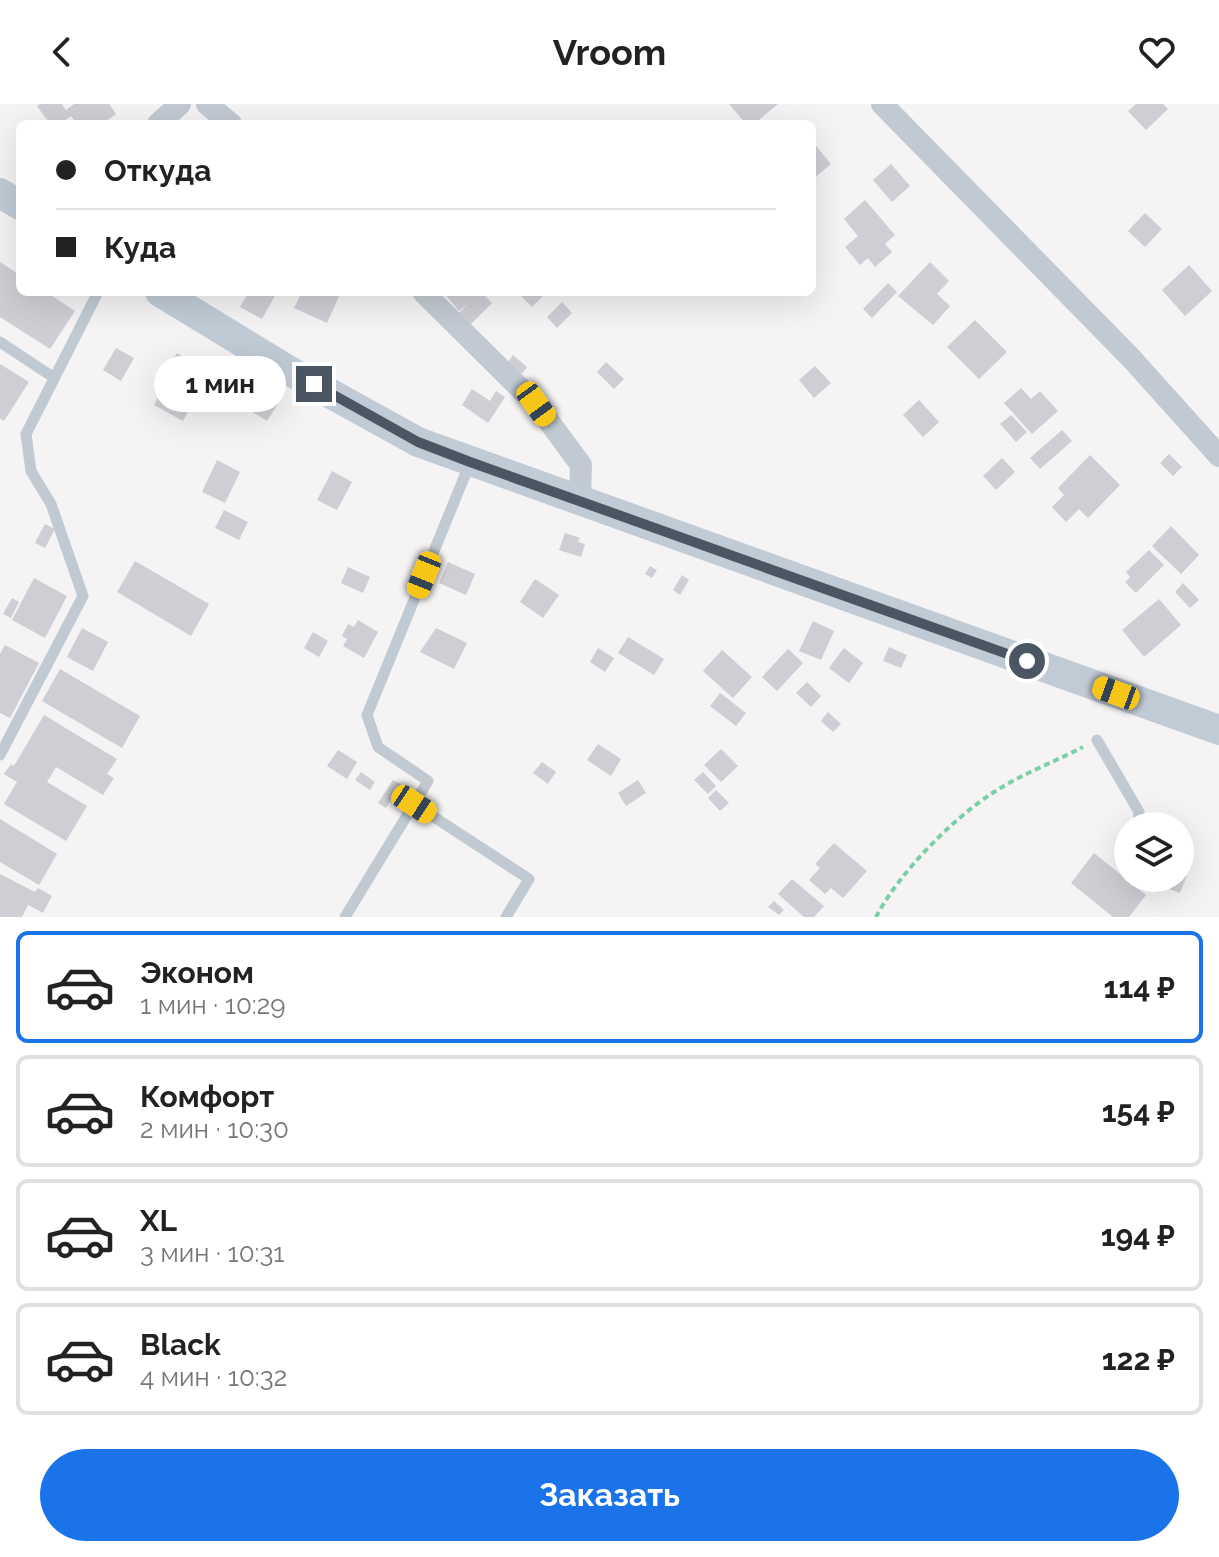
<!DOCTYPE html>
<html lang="ru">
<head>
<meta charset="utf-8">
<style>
  :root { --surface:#fff; --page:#f6f6f6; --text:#222; --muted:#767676; --line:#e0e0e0; --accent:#1a73e8 }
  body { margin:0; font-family:Raleway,sans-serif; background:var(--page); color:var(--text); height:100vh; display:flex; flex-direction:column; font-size:30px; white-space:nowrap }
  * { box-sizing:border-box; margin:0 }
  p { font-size:26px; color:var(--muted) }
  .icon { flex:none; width:44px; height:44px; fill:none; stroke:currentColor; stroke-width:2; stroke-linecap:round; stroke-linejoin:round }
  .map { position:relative; height:813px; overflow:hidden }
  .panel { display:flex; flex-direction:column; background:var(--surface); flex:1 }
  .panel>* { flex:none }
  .top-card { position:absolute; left:16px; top:16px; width:800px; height:176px; border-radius:12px; box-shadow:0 8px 32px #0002; display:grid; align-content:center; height:176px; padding:0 40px; background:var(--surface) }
  .tools { position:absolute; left:1114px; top:708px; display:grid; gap:16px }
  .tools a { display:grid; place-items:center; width:80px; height:80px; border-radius:50%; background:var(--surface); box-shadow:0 8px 32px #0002; font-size:40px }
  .end { position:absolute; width:36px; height:36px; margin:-18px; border:10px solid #4a5661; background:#fff; box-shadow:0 0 0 4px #fff }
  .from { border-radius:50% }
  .bubble { position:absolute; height:56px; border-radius:28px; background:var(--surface); box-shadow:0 8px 32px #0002; font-size:26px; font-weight:700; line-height:56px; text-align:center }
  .car { position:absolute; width:24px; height:48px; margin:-24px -12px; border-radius:10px; box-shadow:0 0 6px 2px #0007; background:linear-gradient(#f5c518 24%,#345 0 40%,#f5c518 0 76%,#345 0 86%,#f5c518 0) }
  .top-card b { display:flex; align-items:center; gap:28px; height:76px; font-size:30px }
  .top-card b+b { border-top:2px solid var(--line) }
  .top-card i { width:20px; height:20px; background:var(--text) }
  ul { padding:14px 0 0; list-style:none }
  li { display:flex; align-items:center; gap:24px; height:112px; margin:0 16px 12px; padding:0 24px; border:4px solid var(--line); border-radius:12px }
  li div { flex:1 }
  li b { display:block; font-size:30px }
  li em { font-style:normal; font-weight:700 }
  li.selected { border-color:var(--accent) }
  li>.icon { width:72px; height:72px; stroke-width:1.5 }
  .cta { display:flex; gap:16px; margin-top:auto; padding:16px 40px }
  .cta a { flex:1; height:92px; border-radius:48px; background:var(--accent); color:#fff; font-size:32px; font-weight:700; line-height:92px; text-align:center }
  header { display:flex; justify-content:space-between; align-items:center; height:104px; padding:0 40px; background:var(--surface); font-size:36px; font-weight:700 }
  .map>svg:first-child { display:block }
  .building { fill:#cdcfd5 }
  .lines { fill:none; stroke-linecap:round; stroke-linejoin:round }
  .path { stroke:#7ad0a6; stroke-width:4; stroke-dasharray:6 4; stroke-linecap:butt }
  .lane { stroke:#c1cad2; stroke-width:11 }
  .street { stroke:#c1cad2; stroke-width:22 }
  .secondary { stroke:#c1cbd6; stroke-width:30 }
  .route { stroke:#4a5661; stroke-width:10 }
</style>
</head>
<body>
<header><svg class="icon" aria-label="back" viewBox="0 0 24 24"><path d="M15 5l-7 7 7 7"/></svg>Vroom<svg class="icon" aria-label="heart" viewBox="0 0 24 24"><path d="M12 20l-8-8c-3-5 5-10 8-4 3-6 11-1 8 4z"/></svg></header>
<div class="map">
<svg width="1219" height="813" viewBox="0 0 1219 813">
  <rect width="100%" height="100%" fill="#f5f3f3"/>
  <g class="building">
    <polygon points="40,0 62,0 66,6 74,0 109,0 116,10 102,20 77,20 71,12 60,20 50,20 37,2"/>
    <polygon points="729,0 778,0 754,20 746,20"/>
    <polygon points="1136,0 1163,0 1168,5 1146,26 1128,7"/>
    <polygon points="812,37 831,60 812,76"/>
    <polygon points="891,60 910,82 892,98 873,76"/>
    <polygon points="865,96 895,131 885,140 892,148 875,163 868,154 860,161 845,143 858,132 844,115"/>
    <polygon points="1145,109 1162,125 1145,143 1128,127"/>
    <polygon points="0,158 20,171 20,188 46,188 75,207 50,245 0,213"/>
    <polygon points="930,158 949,177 937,190 950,202 933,221 898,192"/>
    <polygon points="1189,161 1212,187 1185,212 1162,186"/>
    <polygon points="888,179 897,188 872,214 863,205"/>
    <polygon points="249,188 277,188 262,215 240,203"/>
    <polygon points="302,188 341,188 327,219 294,204"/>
    <polygon points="443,188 481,188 492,199 470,221 458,210 468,200 459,207"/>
    <polygon points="517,188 547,188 532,203"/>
    <polygon points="562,198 572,209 557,224 547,213"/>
    <polygon points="975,216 1007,248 979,275 947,243"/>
    <polygon points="116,244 134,254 121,277 103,266"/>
    <polygon points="177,249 201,264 191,280 167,264"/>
    <polygon points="513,251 527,263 522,270 508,258"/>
    <polygon points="606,258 624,275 614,285 597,268"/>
    <polygon points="0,260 29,278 4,317 0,314"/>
    <polygon points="815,262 831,279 814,294 799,276"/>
    <polygon points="227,270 245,280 237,294 219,284"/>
    <polygon points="167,277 196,292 183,317 154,301"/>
    <polygon points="248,282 278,300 267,317 238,299"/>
    <polygon points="1021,284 1031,295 1040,287 1058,307 1032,330 1004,299"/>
    <polygon points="472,285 490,297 496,287 505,293 488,319 462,301"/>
    <polygon points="919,296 939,318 923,333 903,311"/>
    <polygon points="1011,311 1027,328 1016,338 1000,320"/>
    <polygon points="1062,326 1072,337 1040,365 1030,354"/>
    <polygon points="1169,350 1182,363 1173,372 1160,359"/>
    <polygon points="1090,351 1120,381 1088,414 1079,405 1066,418 1052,403 1064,391 1058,384"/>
    <polygon points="1002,354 1015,368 996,386 983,372"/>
    <polygon points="217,356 240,368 225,399 202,388"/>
    <polygon points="332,367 352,378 337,406 317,396"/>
    <polygon points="224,406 248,418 239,436 215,424"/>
    <polygon points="45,420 55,425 45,444 35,439"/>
    <polygon points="1171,422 1199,451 1181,470 1152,442"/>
    <polygon points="565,429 580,434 578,438 585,440 581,453 559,446"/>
    <polygon points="1149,446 1164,461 1136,489 1125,478 1130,473 1126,468"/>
    <polygon points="135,457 209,500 191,532 117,488"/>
    <polygon points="448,458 475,470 466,491 439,479"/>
    <polygon points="650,462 657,466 652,474 645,470"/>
    <polygon points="348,463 370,473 363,489 341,479"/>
    <polygon points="682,471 689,476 680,491 673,486"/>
    <polygon points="34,474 67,492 45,534 12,516"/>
    <polygon points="535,475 559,491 543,514 520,498"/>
    <polygon points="1183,479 1199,496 1190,504 1175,488"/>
    <polygon points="12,494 19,498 11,514 3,510"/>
    <polygon points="1159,495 1181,521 1144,553 1122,526"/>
    <polygon points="358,516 378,528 364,554 343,542 347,535 342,532 348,520 354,523"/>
    <polygon points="813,517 834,527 821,556 799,547"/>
    <polygon points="82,524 108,538 93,567 67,553"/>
    <polygon points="436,524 467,539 454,565 420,548"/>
    <polygon points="313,528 328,537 319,553 304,544"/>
    <polygon points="628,533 664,555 654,571 618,549"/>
    <polygon points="5,541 39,559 10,614 0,609 0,550"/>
    <polygon points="889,543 907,551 901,564 883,557"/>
    <polygon points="598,544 614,554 605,568 590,558"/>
    <polygon points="844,544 863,559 849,579 829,564"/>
    <polygon points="788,545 803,559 777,587 762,573"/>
    <polygon points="722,546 752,573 733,594 703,567"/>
    <polygon points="60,565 140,612 122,644 42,597"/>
    <polygon points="807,578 821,592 811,603 796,589"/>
    <polygon points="720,589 746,609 736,622 710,602"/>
    <polygon points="828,608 841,620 833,628 821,617"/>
    <polygon points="44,611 117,655 107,670 114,674 103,691 56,663 47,678 87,702 66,737 4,700 17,678 4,670 11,660 14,662"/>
    <polygon points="598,640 621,655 611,672 587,656"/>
    <polygon points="721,645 738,662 721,678 704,661"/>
    <polygon points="338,646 357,658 347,675 327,662"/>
    <polygon points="542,658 556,668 548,680 533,669"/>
    <polygon points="361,668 375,678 370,686 355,676"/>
    <polygon points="703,668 716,682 708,690 694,676"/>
    <polygon points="393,676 401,680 386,704 378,699"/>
    <polygon points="638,676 646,689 626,702 618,689"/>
    <polygon points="716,686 729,699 720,707 708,694"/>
    <polygon points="0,715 57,750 39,781 0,758"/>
    <polygon points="834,739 867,767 843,794 831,784 825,790 809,776 820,764 815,760"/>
    <polygon points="1094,749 1146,791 1129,813 1113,813 1071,779"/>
    <polygon points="1180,769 1187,771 1180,789 1155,780 1156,774 1180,774"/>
    <polygon points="0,770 35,788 38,784 52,792 43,809 28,801 22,813 0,813"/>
    <polygon points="792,775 824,802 814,813 804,813 778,790"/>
    <polygon points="774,797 784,806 779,811 768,803"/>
  </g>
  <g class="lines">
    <path class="path" d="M876,813C899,769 952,715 994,688C1022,670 1054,658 1083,643"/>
    <g class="lane">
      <polyline points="0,238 53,273"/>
      <polyline points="1097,636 1139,708 1138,722"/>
      <polyline points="0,651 83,492 51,400 31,367 26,330 98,188"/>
      <polyline points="414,700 529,775 506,813"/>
      <polyline points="345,813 428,677 378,643 367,611 470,359"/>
    </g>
    <g class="street">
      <polyline points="207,0 231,20"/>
      <polyline points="882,0 1131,254 1219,352"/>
      <polyline points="158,20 180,0"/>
      <polyline points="423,188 536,300 581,361 580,397"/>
    </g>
    <g class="secondary">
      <polyline points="0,89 20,101"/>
      <polyline points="160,188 288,266 418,338 1219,626"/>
    </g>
  </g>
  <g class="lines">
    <polyline class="route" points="314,280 418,338 470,358 1027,557"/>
  </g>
</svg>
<div class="tools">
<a><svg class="icon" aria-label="layers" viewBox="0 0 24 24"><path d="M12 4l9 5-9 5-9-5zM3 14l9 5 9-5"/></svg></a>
</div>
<i class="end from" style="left:1027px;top:557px"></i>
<i class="end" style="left:314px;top:280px"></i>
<div class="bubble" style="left:154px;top:252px;width:132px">1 мин</div>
<i class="car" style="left:536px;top:300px;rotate:144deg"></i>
<i class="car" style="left:424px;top:471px;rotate:202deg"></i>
<i class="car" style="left:1116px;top:589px;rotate:290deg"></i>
<i class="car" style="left:414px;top:700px;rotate:123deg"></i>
<div class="top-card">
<b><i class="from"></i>Откуда</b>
<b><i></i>Куда</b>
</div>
</div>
<section class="panel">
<ul>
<li class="selected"><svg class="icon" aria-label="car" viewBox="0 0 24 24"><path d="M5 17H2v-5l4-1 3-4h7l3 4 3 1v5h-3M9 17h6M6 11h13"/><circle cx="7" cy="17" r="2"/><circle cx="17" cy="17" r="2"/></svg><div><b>Эконом</b><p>1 мин · 10:29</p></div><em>114 ₽</em></li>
<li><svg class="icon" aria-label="car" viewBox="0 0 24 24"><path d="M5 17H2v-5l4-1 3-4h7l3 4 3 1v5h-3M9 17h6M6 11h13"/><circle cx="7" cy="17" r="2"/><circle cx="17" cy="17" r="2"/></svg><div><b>Комфорт</b><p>2 мин · 10:30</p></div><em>154 ₽</em></li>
<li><svg class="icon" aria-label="car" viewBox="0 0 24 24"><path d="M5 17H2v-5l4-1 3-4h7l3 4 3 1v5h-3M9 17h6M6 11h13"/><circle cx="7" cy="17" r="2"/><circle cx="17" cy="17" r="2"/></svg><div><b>XL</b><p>3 мин · 10:31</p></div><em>194 ₽</em></li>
<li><svg class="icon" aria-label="car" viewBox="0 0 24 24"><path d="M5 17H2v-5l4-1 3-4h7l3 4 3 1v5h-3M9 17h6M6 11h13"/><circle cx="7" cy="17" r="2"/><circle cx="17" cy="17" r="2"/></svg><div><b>Black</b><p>4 мин · 10:32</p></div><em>122 ₽</em></li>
</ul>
<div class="cta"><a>Заказать</a></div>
</section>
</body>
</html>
